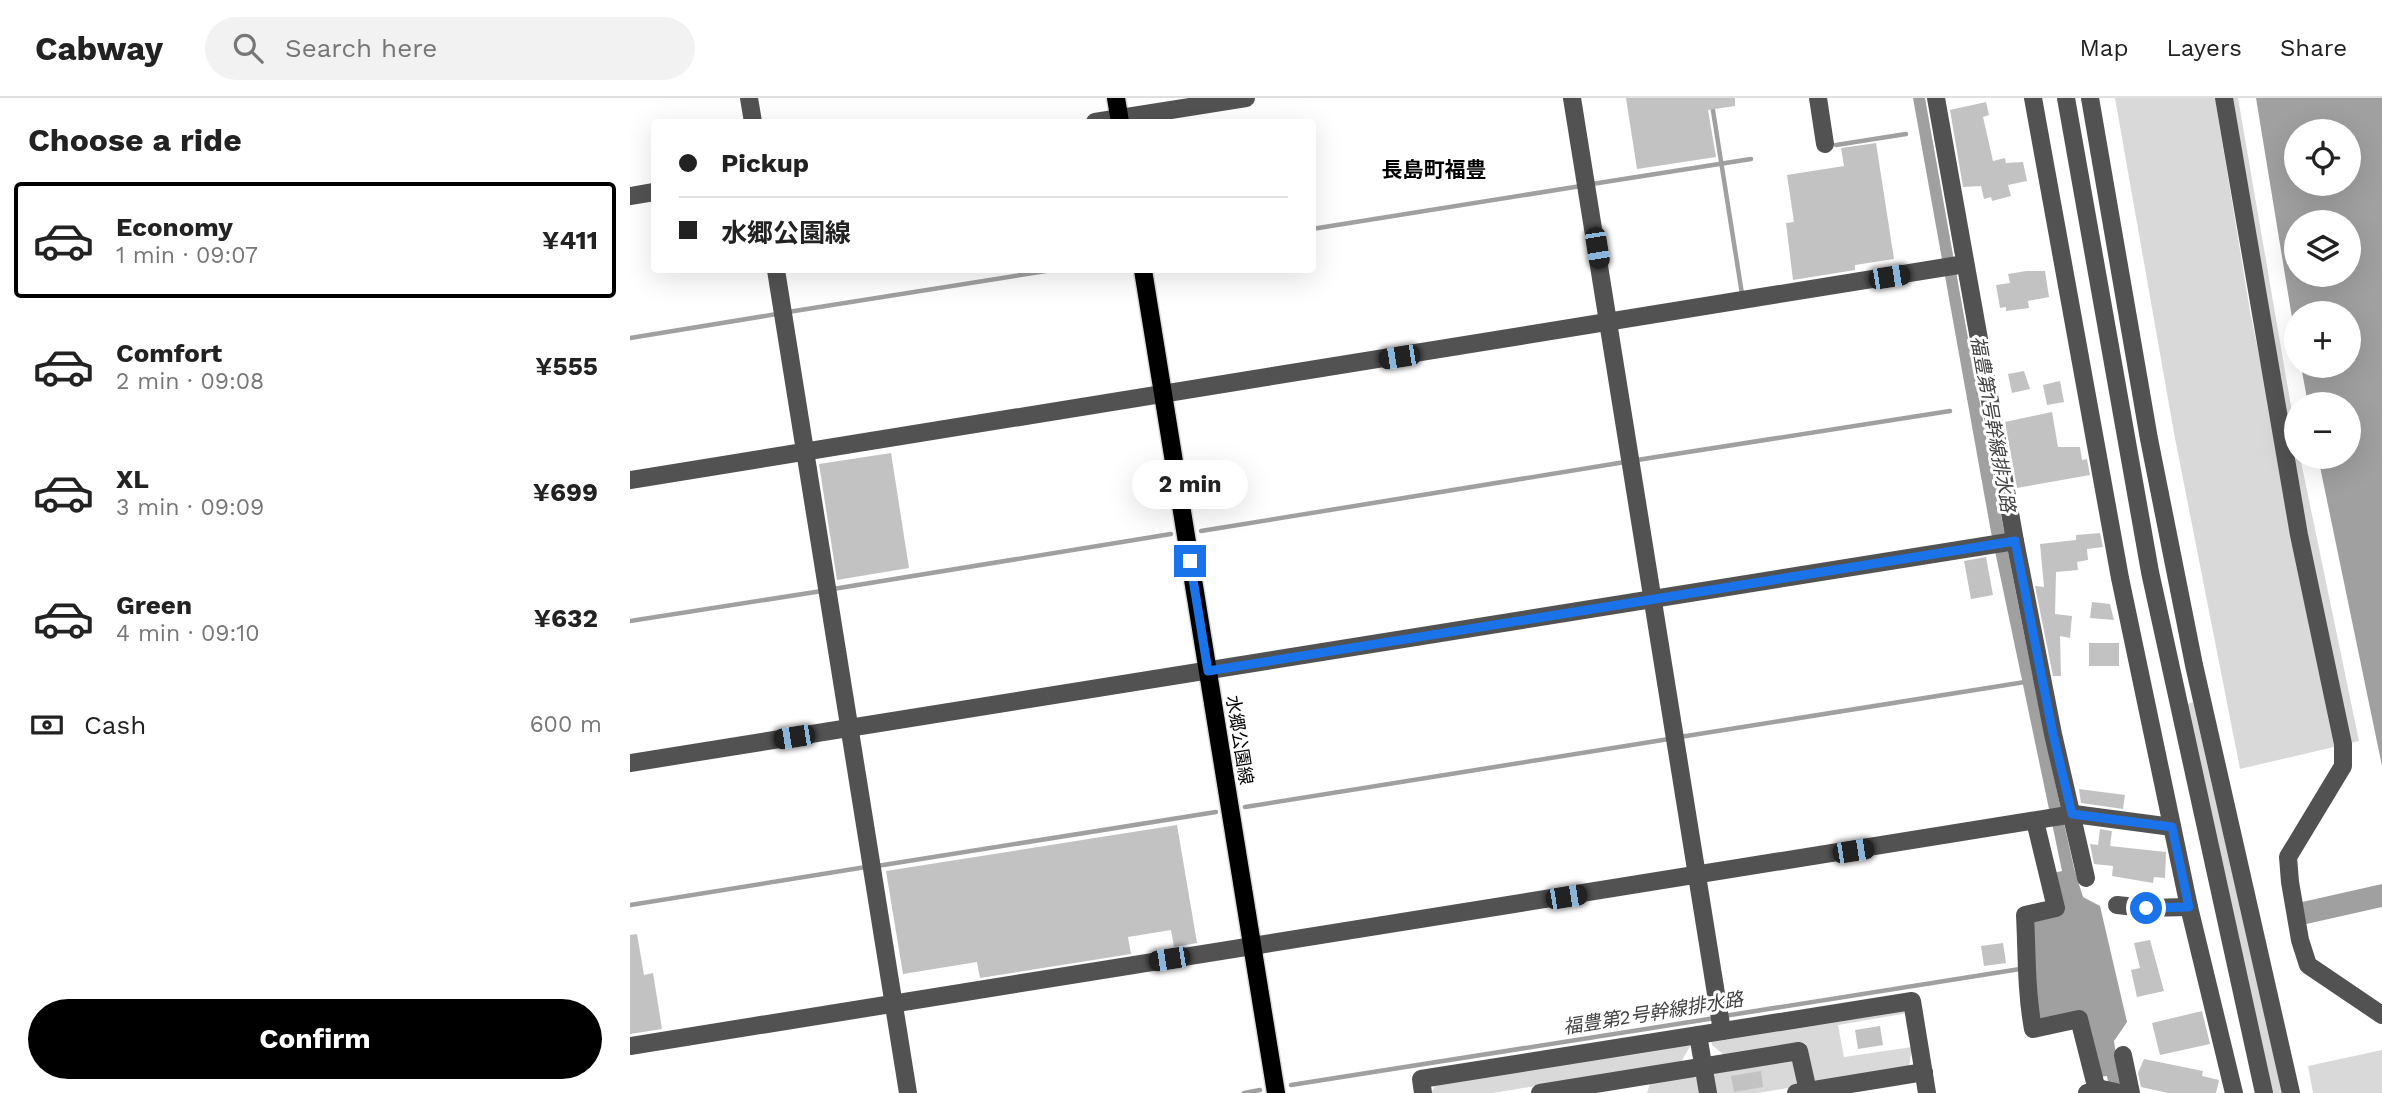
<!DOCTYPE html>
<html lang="en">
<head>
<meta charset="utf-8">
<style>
  :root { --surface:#fff; --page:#f2f2f2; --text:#222; --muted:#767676; --line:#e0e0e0; --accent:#000 }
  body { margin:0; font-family:"Work Sans","Noto Sans JP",sans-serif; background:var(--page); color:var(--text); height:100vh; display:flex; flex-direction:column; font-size:26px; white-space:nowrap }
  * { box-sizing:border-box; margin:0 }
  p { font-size:23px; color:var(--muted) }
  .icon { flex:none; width:38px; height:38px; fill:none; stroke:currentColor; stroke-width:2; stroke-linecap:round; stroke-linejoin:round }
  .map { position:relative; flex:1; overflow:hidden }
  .details { display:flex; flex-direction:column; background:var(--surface); width:630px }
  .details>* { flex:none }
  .hud { position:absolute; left:21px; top:21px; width:665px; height:154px; border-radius:7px; box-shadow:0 7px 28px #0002; display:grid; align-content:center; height:154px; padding:0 28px; background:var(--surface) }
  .fabs { position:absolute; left:1654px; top:21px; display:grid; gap:14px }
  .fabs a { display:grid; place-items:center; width:77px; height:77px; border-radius:50%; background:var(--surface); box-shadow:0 7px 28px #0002; font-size:35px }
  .end { position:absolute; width:32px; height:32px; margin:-16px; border:9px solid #1a73e8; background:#fff; box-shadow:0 0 0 4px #fff }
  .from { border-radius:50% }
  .bubble { position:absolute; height:49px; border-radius:24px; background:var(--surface); box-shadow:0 7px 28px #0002; font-size:23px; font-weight:700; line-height:49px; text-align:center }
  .car { position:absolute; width:21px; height:42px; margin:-21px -10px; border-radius:9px; box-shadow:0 0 5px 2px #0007; background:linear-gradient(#222 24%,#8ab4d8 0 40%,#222 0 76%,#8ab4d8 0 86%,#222 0) }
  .hud b { display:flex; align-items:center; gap:24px; height:66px; font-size:26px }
  .hud b+b { border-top:2px solid var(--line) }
  .hud i { width:18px; height:18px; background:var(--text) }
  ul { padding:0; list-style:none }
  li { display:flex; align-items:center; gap:21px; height:116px; margin:0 14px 10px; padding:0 14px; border:4px solid transparent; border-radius:7px }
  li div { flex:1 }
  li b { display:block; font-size:26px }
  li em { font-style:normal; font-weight:700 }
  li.on { border-color:var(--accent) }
  li>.icon { width:63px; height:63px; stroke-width:1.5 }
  h2 { padding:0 28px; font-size:32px; line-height:84px }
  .pay { display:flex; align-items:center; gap:18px; height:77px; padding:0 28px; font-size:26px }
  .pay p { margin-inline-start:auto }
  .button { display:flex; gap:14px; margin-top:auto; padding:14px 28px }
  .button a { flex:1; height:80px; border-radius:42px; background:var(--accent); color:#fff; font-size:28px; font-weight:700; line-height:80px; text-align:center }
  header { display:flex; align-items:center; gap:42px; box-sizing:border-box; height:98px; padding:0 35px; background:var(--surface); border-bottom:2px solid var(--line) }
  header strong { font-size:33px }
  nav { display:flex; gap:38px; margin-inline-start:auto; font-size:24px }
  .search { width:490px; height:63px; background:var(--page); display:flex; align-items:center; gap:18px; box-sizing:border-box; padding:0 24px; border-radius:38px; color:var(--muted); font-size:26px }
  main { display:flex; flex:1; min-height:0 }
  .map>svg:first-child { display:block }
  .green { fill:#d9d9d9 }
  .water { fill:#a0a0a0; fill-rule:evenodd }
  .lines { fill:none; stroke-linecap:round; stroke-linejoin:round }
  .stream { stroke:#a0a0a0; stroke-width:4.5 }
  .building { fill:#c2c2c2 }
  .major-casing { stroke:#dbdbdb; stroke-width:21 }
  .minor { stroke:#525252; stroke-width:18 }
  .major { stroke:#000; stroke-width:18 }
  .route { stroke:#1a73e8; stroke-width:9 }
  .labels { text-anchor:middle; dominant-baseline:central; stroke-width:6; stroke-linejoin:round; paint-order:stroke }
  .street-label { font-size:18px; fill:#000; stroke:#fff }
  .water-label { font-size:19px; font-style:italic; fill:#414141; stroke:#fff }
  .quarter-label { font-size:21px; font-weight:bold; fill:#000; stroke:#fff }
</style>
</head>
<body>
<header>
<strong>Cabway</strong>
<div class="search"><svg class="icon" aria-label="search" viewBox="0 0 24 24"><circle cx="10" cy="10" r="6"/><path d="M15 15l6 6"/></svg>Search here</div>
<nav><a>Map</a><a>Layers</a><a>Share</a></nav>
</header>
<main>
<section class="details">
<h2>Choose a ride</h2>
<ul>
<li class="on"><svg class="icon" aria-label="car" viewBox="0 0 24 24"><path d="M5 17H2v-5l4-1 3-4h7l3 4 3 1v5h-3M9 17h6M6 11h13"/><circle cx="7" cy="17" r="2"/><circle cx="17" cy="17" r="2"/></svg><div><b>Economy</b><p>1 min · 09:07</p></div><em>¥411</em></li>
<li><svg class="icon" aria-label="car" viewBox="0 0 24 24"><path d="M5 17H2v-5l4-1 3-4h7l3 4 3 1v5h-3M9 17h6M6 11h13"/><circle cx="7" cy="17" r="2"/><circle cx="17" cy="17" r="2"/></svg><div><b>Comfort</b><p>2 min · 09:08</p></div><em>¥555</em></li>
<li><svg class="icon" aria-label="car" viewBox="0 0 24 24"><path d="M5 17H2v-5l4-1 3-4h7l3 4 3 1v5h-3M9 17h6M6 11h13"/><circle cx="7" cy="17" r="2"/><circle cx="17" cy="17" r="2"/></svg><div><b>XL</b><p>3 min · 09:09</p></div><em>¥699</em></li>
<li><svg class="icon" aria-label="car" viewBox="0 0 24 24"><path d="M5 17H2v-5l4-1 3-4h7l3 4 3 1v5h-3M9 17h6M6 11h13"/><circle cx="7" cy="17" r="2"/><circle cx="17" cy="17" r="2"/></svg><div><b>Green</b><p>4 min · 09:10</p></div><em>¥632</em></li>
</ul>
<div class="pay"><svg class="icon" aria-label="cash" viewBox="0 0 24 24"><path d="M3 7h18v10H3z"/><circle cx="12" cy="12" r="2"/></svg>Cash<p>600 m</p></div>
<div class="button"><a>Confirm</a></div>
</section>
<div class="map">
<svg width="1752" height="995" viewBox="0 0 1752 995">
  <rect width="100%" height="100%" fill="#fff"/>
  <g class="green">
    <polygon points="1485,0 1585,0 1620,213 1708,648 1610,671 1544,335"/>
    <polygon points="1598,0 1608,0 1666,337 1666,359 1670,359 1729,643 1720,645 1675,441"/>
    <polygon points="1563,604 1653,995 1642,995 1554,607"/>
    <polygon points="1271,912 1278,915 1208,927 1214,959 1282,949 1279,969 1189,985 1181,980 1175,945 1095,958 1082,947 1081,942"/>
    <polygon points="1062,945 1051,964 863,995 801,995 806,986"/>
    <polygon points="1752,952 1752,995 1683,995 1678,968"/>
    <polygon points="1159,961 1165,966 1169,983 1164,989 1128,995 1086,995 1083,979 1087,973"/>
    <polygon points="1063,978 1069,982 1071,995 1017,995 1020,985"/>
  </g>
  <g class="water">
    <path d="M1283,0H1295C1341,258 1386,515 1444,770L1453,799L1470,808L1497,924L1484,943L1491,988L1480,995L1477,978L1468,979L1452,915L1407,925L1400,821L1431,813L1423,775L1432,773L1361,434Z"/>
    <path d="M1626,0H1752V668L1688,359H1718V306H1678L1671,268H1718V215H1666V244ZM1666,33H1718V86H1666ZM1718,124V177H1666V124Z"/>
    <polygon points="1752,786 1752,809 1663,829 1659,807"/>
  </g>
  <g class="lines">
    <g class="stream">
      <polyline points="1081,0 1112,196"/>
      <polyline points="1206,47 1276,36"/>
      <polyline points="962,86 1121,61"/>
      <polyline points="682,131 951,88"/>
      <polyline points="158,214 422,172"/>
      <polyline points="0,240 147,216"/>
      <polyline points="1007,362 1320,313"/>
      <polyline points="571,433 995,364"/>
      <polyline points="203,491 541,436"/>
      <polyline points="0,523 192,493"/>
      <polyline points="1050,639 1395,584"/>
      <polyline points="615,709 1039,641"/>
      <polyline points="247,768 586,714"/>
      <polyline points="0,807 236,769"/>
      <polyline points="1094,918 1390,871"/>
      <polyline points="661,987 1085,920"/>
      <polyline points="614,995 630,992"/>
    </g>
  </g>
  <g class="building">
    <polygon points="996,0 1105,0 1105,8 1078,12 1086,59 1007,71"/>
    <polygon points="1356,4 1359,17 1353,19 1363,63 1375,60 1376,65 1393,64 1397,83 1378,87 1381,98 1362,103 1361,99 1354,101 1351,88 1333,89 1320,12"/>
    <polygon points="1246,45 1264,161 1225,167 1225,172 1163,182 1156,125 1164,124 1157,77 1214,68 1211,50"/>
    <polygon points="1396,173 1415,173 1419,199 1398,203 1399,210 1376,213 1376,209 1370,210 1366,187 1380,185 1378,176"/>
    <polygon points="1394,273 1400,291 1382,295 1378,276"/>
    <polygon points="1430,283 1434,304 1417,307 1413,287"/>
    <polygon points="1422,314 1428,349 1450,349 1452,362 1457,361 1460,377 1387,390 1375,324"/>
    <polygon points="261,355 279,470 207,482 189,366"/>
    <polygon points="1470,435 1473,449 1457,451 1458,462 1447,464 1448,472 1426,474 1425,516 1442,518 1440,540 1430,538 1431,578 1423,578 1405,488 1414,489 1410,446 1446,442 1446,437"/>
    <polygon points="1356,459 1363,497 1341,501 1334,463"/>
    <polygon points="1462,504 1480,506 1484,522 1460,520"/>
    <rect x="1459" y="545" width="30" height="23"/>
    <polygon points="1449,691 1495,697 1493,711 1451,705"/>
    <polygon points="547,727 567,845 544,849 541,832 498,839 501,856 350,880 347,864 273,876 256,773"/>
    <polygon points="1470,731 1482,733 1480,748 1536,754 1535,780 1524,779 1523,785 1482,778 1483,768 1464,766 1460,746 1468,747"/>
    <polygon points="7,836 14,877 23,875 32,931 0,936 0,837"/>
    <polygon points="1520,842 1534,893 1507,899 1501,872 1510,870 1504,845"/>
    <polygon points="1373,845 1376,865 1354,868 1351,848"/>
    <polygon points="1572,913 1580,946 1530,957 1522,925"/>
    <polygon points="1250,928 1253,947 1228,951 1225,932"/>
    <polygon points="1514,961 1573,973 1572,978 1589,982 1586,995 1538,995 1511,989 1508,975"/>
    <polygon points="1131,973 1133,989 1104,994 1101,978"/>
  </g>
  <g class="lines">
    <g class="major-casing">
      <g id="major">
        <polyline points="486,0 490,24"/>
        <polyline points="513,172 646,995"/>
      </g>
    </g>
    <g class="minor">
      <polyline points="119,0 123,24"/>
      <polyline points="942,0 1092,933"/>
      <polyline points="1188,0 1195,46"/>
      <polyline points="1306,0 1385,443 1423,636 1456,780"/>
      <polyline points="1403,0 1490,480 1559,809 1604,995"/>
      <polyline points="1436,0 1520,474 1634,995"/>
      <polyline points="1460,0 1519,341 1564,567 1661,995"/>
      <polyline points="1594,0 1669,437 1713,646 1713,668 1658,759 1660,784 1670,842 1678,867 1752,917"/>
      <polyline points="465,24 616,0"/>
      <polyline points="0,98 24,94"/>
      <polyline points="146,172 278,995"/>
      <polyline points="0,382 1335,166"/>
      <polyline points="0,665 1385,443"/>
      <path d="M1405,723L1426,810L1395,817C1397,856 1396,893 1403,931L1449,921L1467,992"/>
      <polyline points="1487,807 1516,810 1559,809"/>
      <polyline points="1068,937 1078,995"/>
      <polyline points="0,948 1444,716 1542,729"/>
      <polyline points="1493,957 1501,995"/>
      <polyline points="793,995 791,981 1282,903 1297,995"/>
      <polyline points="910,995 1169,953 1178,993"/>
      <polyline points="1166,995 1294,974"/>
      <polyline points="1457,995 1472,991 1490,995"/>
    </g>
    <use href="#major" class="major"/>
  </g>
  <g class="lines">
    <polyline class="route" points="560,463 578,573 1385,443 1423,636 1442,716 1542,729 1559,809 1516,810"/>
  </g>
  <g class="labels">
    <g class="street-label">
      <text transform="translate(610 642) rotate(81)">水郷公園線</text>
    </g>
    <g class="water-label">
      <text transform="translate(1363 326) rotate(80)">福豊第1号幹線排水路</text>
      <text transform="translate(1023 915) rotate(-9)">福豊第2号幹線排水路</text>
    </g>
    <g class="quarter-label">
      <text x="804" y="71">長島町福豊</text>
    </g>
  </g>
</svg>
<div class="fabs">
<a><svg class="icon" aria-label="locate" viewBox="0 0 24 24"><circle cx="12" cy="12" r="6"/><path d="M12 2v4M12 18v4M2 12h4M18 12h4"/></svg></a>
<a><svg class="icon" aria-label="layers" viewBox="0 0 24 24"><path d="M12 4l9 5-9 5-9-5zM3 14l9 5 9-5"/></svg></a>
<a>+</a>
<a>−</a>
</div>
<i class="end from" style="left:1516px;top:810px"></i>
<i class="end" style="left:560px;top:463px"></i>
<div class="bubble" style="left:502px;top:362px;width:116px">2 min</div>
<i class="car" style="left:967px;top:150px;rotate:171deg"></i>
<i class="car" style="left:1259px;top:179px;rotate:81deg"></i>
<i class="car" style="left:769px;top:259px;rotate:261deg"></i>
<i class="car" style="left:164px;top:639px;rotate:261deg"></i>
<i class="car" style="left:1223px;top:753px;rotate:81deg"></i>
<i class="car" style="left:936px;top:799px;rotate:81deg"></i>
<i class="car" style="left:539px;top:861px;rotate:261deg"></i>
<div class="hud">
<b><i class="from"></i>Pickup</b>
<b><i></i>水郷公園線</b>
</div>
</div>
</main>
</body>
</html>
